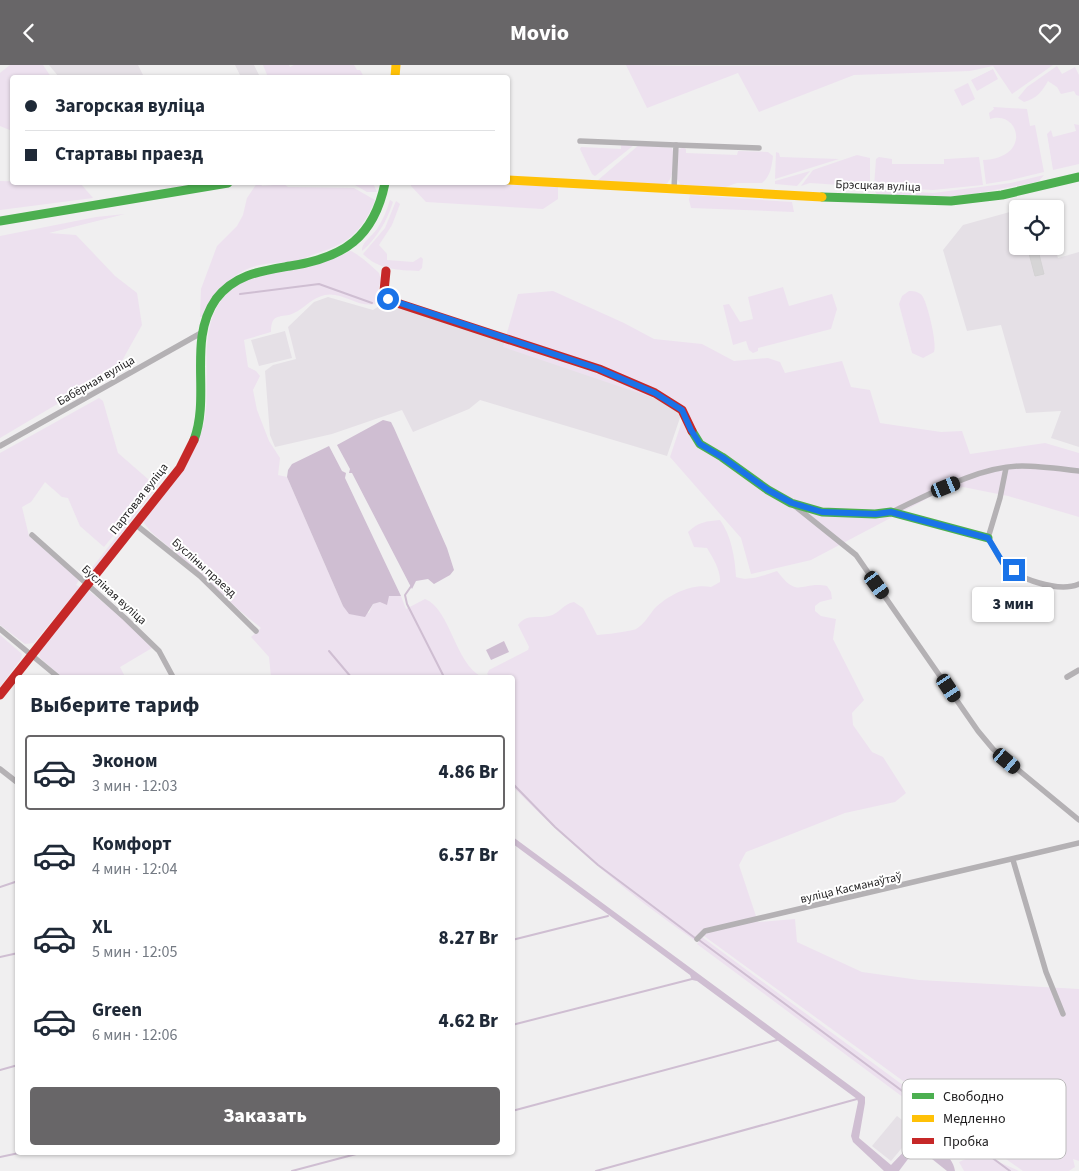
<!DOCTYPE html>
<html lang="ru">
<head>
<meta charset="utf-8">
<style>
  :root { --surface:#fff; --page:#f6f6f7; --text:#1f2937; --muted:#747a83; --line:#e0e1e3; --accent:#686668 }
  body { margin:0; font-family:"Source Sans 3",sans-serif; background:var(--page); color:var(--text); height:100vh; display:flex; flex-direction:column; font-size:19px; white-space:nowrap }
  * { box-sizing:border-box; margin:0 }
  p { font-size:16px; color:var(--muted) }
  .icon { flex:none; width:28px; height:28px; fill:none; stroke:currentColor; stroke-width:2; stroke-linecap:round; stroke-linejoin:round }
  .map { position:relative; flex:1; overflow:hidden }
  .sheet { position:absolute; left:15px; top:610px; width:500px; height:480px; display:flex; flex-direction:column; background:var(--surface); border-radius:5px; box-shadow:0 1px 4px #0004 }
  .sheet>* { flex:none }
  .hud { position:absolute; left:10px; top:10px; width:500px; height:110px; border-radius:5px; box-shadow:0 1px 4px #0004; display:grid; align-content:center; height:110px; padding:0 15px; background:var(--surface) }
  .buttons { position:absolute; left:1009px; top:135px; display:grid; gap:10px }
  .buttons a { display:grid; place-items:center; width:55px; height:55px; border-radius:5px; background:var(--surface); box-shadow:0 1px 4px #0004; font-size:25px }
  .end { position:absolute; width:22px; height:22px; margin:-11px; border:6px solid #1a73e8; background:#fff; box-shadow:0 0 0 2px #fff }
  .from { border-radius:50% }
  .bubble { position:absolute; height:35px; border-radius:5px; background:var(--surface); box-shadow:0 1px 4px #0004; font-size:16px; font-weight:800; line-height:35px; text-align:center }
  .car { position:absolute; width:15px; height:30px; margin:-15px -8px; border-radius:6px; box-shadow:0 0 4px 1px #0007; background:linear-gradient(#222 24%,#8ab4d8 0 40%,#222 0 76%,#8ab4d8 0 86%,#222 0) }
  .hud b { display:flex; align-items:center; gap:18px; height:48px; font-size:19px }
  .hud b+b { border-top:1px solid var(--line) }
  .hud i { width:12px; height:12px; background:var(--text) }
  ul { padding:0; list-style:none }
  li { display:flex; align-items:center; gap:15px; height:75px; margin:0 10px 8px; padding:0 5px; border:2px solid transparent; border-radius:5px }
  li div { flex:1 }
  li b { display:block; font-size:19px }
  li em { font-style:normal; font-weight:800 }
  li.on { border-color:var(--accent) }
  li>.icon { width:45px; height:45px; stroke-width:1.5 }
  h2 { padding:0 15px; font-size:22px; line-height:60px }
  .action { display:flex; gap:10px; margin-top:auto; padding:10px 15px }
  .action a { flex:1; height:58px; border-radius:5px; background:var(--accent); color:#fff; font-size:20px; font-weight:800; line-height:58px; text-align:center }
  header { display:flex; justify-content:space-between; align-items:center; height:65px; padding:0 15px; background:var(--accent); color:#fff; font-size:22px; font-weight:800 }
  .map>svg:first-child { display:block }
  .built { fill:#e5e0e6 }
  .green { fill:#ede1ef }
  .water { fill:#cfbed2 }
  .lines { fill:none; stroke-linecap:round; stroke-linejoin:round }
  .stream { stroke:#cfbed2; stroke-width:2 }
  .building { fill:#d6d5d6; stroke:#d3d2d3 }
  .street { stroke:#b4b1b4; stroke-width:5.5 }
  .fast { stroke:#4caf50; stroke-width:9 }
  .slow { stroke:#ffc107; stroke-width:9 }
  .jam { stroke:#c62828; stroke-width:9 }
  .route { stroke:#1a73e8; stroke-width:6 }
  .labels { text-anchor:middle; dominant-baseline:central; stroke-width:4; stroke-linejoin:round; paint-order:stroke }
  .street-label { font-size:12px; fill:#1e1d1e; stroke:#fff }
  .key { fill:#fff; stroke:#bcbbbc; stroke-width:1 }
  .key-label { font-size:14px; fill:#1e1d1e }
</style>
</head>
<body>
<header><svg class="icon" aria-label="back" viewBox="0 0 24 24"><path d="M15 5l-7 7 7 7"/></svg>Movio<svg class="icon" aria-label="heart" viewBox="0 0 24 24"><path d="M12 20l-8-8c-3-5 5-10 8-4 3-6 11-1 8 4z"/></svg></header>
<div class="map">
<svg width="1079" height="1106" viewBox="0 0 1079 1106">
  <rect width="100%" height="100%" fill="#f0eff0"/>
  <g class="built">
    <polygon points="49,0 138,0 144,12 59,12"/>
    <polygon points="235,0 254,0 260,12 235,12 240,10"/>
    <polygon points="1017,145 1018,181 1054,181 1058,193 1079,187 1079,382 1051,373 1061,346 1026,348 1001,260 967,266 943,185 963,160"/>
    <polygon points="328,232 373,245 393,232 683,344 667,391 480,335 469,344 413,367 402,345 332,369 275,382 270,370 265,306 273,300 296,294 288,262 314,237"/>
    <polygon points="285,266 292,293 259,301 251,275"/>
    <polygon points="897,1051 916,1066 891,1096 872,1081"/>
  </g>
  <g class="green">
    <polygon points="10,0 43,0 51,12 12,12 12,66 0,61 0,8"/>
    <polygon points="263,0 289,0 290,2 294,0 354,0 357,5 360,5 364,12 268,12"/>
    <polygon points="626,0 677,1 1053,0 1012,29 993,1 970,6 854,10 759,47 738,8 647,43"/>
    <path d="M1057,1L1062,9L1075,2L1079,10V31L1076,30L1074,26L1061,29L1057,22L1048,16C1041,28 1037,33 1024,37L1018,33L1027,22Z"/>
    <polygon points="993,4 998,14 977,26 971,15"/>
    <polygon points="968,18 975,34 962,41 954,25"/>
    <path d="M993,42L1027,44L1030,61L1035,60L1044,107L1011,115L986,119L983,95C1033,93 1019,44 990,54L989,48L994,44Z"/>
    <polygon points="1074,59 1079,60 1079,99 1053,105 1047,69 1051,65 1053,72 1076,66"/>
    <polygon points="621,80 634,80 595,111 592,109 580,84 581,82 621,84"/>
    <path d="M639,80L672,83C676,93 674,115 664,121L597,116Z"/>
    <path d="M683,82L686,84V88L737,90L738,86L768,87L773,91C772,101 770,112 762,118H737L723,123L682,122L677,114L678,85Z"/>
    <polygon points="776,87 779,88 780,92 839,94 775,114"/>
    <polygon points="857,90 870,93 870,122 810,118 801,121 813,105"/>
    <polygon points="879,92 892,94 892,99 944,99 944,94 947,94 979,92 983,120 933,125 874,122 876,94"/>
    <polygon points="810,106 797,121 775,119 775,116"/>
    <polygon points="1044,110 1039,116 1032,118 957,132 877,130 874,124 933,128 1011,118"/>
    <polygon points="0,116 80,118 93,133 0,145"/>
    <path d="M257,118H261L262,121L284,119L288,122L354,123L375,135C362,168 346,180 312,190C305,193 298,196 290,197C275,198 259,198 245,205C224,216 212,231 202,252H200L201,224L217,181L237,161L243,150L247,133Z"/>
    <polygon points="301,118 373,118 377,127 367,127 355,120"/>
    <polygon points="411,118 558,121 558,134 543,144 426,137 411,121"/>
    <polygon points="690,130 792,137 794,147 691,143 689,135"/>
    <path d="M390,135L393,137C387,156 377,173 362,186C361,177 372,172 377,164C383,155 387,145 390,135Z"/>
    <path d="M396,136L400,139L392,160L379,180L387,189V195L413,197L421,192L423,194L422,203L419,206C398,205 379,205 363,189L385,163Z"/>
    <polygon points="125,149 49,168 76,170 115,211 137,228 142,260 118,303 0,373 0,171 96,152"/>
    <path d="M350,186C355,186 374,203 379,208L381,214L375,239C359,243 341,226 325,230C311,233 305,243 294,248C282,254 271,246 271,267L244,275L248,302L256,306L260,311L253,325L257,345L269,376L280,393L278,410L287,412L343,541L369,548L373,539L380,537L389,531H401L406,544L425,534C450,543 455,599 482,612H271L269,592L251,572L261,563L239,545L203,511L151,467L144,458V454C157,434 171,414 184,394C190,386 198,377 201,368C218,321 188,258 235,221C262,200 315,205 350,186Z"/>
    <polygon points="783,222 789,241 832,229 837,244 831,264 758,283 758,286 753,288 749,285 746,276 733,280 723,240 729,239 740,257 753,254 748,232"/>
    <polygon points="553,226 624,258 654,274 702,279 734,296 768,293 780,297 785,308 842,296 851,322 870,325 880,358 941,367 962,366 970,389 1045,378 1079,388 1079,452 1008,431 963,422 936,429 811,495 751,509 741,473 670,392 686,344 503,282 518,229"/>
    <path d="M909,226C915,226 920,227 923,232C928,241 937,278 934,287L923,293L912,288L899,239L902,231Z"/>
    <polygon points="99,333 103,336 118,388 149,415 166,405 104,482 80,461 68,433 62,432 45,417 31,437 22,442 29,471 79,515 76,520 80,522 37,574 34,578 25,579 0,560 0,388"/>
    <polygon points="167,408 90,510 85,512 165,409"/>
    <path d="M720,455C731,470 735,492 736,512C750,517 764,510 777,506C799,535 800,516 827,521L831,527L832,534L820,537L815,541V546L821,551L836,554L833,574L864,635L852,648L853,660L872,687L883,692L906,728L895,737L845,748L746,787L739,800L758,857L795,854L797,877L862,907L919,915L1079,924V1096L1073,1094L1075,1102L1069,1106H1023L986,1080L980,1072L704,871L694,875C628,829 569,779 513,722L512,612H492L487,609L489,605L528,585L529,582L518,560C527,548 536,554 549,551C559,549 563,539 574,537L583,543L597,570C602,570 633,566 636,564C643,560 649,551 654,544C668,530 692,518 711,522L720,517C721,506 713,493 707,483L694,482L688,467C698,457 707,456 720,455Z"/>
    <polygon points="88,525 126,556 152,583 120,602 125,612 62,612 40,593 39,584"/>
    <polygon points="0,570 22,589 21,594 0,622"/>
    <polygon points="702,872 976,1074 970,1082 697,879"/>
    <polygon points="979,1088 1019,1106 964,1106 959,1097"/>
  </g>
  <g class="water">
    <polygon points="383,355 391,357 394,363 447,483 454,505 450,510 434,519 428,514 416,516 412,524 352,408 349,408 350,404 337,380"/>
    <polygon points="329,381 342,406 346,408 345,413 401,531 389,531 387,540 380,537 373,539 365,552 349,549 343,541 287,412 288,405 292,399"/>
    <polygon points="504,576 509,587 491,595 486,585"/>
    <path d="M513,772L860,1028L865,1032V1038L859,1073L891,1100L911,1079L903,1070L904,1066L909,1064L916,1069H920C931,1081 953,1088 955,1106H947L917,1082L899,1106H884L853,1077L851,1071L858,1037L857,1034L697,916L692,915L690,910L513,779Z"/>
  </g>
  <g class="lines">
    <g class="stream">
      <polyline points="240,229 319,219 372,238"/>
      <polyline points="412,520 405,530 407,539 444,612"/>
      <polyline points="329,586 351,612"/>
      <polyline points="512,718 555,762 598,800 695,873"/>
      <polyline points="0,822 18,816"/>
      <polyline points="512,875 608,851"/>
      <polyline points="699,875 1010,1106"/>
      <polyline points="0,892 18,888"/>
      <polyline points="512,960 692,914"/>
      <polyline points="0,1005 18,1000"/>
      <polyline points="512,1046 777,975"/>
      <polyline points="0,1092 19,1088"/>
      <polyline points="292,1106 360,1088"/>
      <polyline points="596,1106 857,1034"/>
    </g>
  </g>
  <polygon class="building" points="1027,181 1037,181 1044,209 1035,211"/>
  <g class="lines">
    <g class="street">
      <polyline points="580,76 676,80 674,124"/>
      <polyline points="676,80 759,83"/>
      <polyline points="0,381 201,268"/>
      <path d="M1006,403L1000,433L988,473C993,480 997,490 1002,497C1016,514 1059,528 1079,519"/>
      <polyline points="795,441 856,490 978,666 993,684 1079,755"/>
      <path d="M892,447C930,429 980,401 1022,401C1040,401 1061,404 1079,406"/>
      <polyline points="135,459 200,511 256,566"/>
      <polyline points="32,470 125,553 159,586 173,612"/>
      <polyline points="0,564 58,612"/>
      <polyline points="1067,612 1079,605"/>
      <polyline points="0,704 18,718"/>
      <polyline points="1013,795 1046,907 1063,949"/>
      <polyline points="697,874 705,866 1079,778"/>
    </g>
    <g class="fast">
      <polyline points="822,132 951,136 1002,130 1079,112"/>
      <polyline points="0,156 228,118"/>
      <polyline points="692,366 700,379 722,392 768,425 791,438 822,447 875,449 891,447 988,473"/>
      <path d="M194,375C211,330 187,275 216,234C235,209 261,206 290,201C344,193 374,172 385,118"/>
    </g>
    <g class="slow">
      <polyline points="395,12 396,0"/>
      <polyline points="508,115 822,132"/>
    </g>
    <g class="jam">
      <polyline points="386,206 384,226 388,235 599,304 655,328 682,345 692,366"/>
      <polyline points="0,630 180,403 194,375"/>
    </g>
  </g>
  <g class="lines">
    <polyline class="route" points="388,234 599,304 655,328 682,345 691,365 700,379 722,392 768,425 792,438 822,447 876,449 891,447 988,473 1003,498 1014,505"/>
  </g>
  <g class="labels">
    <g class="street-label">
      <text transform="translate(878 121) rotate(2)">Брэсцкая вуліца</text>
      <text transform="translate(96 316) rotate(-30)">Бабёрная вуліца</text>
      <text transform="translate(139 434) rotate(-52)">Партовая вуліца</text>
      <text transform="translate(204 503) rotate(42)">Бусліны праезд</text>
      <text transform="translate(114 530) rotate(42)">Бусліная вуліца</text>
      <text transform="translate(851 823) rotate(-13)">вуліца Касманаўтаў</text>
    </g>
  </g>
  <rect x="902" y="1014" width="164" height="80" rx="8" class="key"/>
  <rect x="912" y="1028" width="22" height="6" fill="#4caf50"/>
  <rect x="912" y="1050" width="22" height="7" fill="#ffc107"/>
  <rect x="912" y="1073" width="22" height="6" fill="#c62828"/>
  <g class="key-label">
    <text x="943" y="1036">Свободно</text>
    <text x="943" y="1058">Медленно</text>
    <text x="943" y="1081">Пробка</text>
  </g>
</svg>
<div class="buttons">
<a><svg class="icon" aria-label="locate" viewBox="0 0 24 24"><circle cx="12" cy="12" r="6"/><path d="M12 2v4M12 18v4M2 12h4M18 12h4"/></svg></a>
</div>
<i class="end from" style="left:388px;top:234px"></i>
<i class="end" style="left:1014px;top:505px"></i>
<div class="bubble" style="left:972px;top:522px;width:82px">3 мин</div>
<i class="car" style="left:946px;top:422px;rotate:68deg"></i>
<i class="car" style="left:877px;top:520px;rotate:144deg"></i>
<i class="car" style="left:949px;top:623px;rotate:146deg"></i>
<i class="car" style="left:1007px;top:696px;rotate:130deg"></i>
<div class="hud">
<b><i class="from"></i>Загорская вуліца</b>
<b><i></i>Стартавы праезд</b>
</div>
<section class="sheet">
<h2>Выберите тариф</h2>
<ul>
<li class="on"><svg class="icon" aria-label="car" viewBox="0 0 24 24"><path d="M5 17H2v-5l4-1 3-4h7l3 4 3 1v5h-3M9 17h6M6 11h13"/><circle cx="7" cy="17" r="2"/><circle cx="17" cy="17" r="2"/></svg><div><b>Эконом</b><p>3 мин · 12:03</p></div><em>4.86 Br</em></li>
<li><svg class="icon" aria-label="car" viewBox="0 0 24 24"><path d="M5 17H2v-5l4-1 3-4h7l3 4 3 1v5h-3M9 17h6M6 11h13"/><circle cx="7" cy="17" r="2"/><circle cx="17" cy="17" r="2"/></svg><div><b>Комфорт</b><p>4 мин · 12:04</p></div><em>6.57 Br</em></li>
<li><svg class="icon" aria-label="car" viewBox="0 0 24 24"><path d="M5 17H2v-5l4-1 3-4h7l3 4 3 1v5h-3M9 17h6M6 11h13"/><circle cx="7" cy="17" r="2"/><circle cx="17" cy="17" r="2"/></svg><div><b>XL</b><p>5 мин · 12:05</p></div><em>8.27 Br</em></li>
<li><svg class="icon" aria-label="car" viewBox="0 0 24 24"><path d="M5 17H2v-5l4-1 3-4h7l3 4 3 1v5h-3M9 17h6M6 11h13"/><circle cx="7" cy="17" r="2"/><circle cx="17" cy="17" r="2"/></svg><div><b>Green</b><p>6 мин · 12:06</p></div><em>4.62 Br</em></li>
</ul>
<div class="action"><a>Заказать</a></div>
</section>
</div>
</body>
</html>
